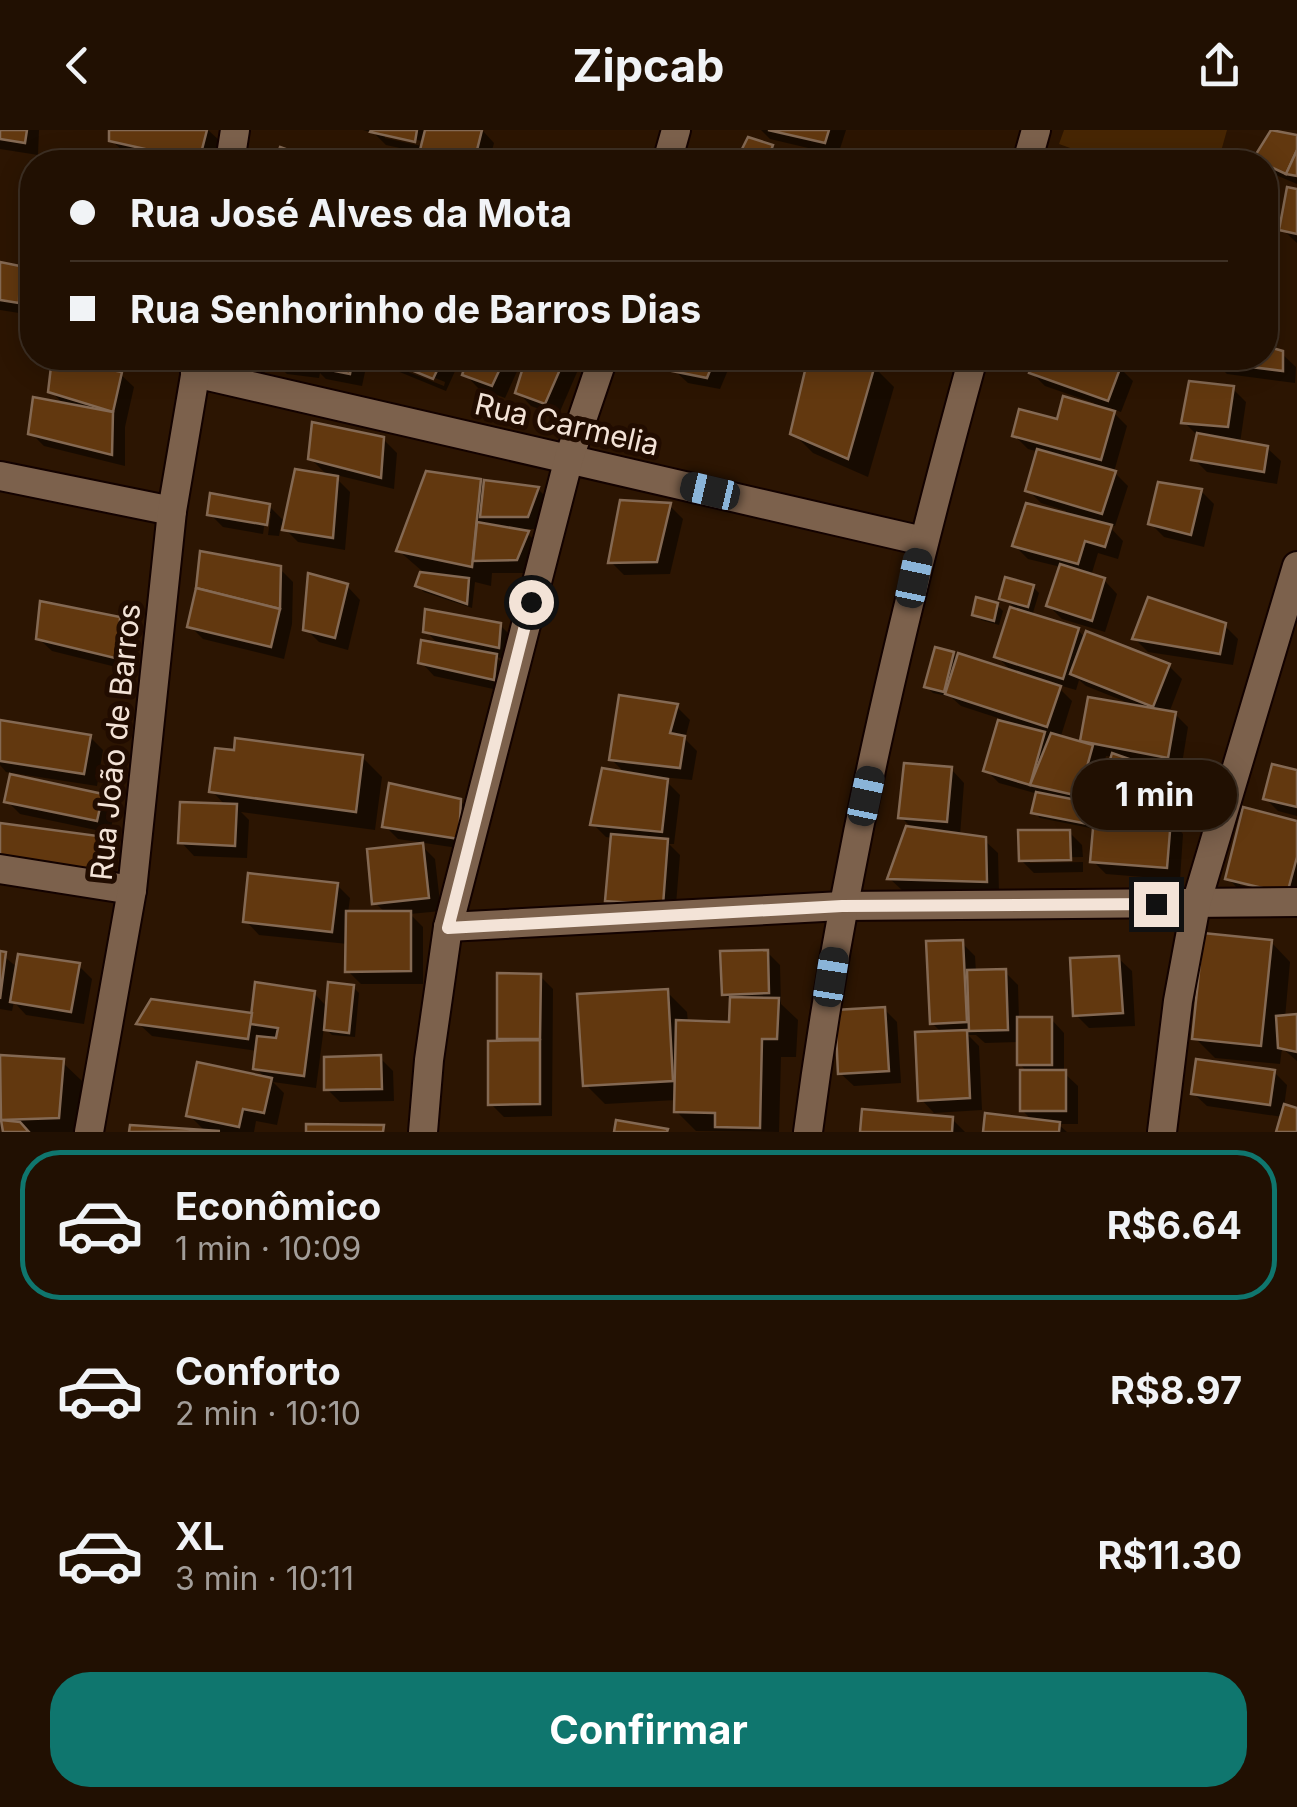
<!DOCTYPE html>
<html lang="pt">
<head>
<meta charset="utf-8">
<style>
  :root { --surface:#211002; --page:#29190c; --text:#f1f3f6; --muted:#a29d99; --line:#3e3024; --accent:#0f766e }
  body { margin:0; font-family:Inter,sans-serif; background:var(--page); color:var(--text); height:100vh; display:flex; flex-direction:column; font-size:38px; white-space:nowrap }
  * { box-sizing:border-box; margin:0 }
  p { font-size:32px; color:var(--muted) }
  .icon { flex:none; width:55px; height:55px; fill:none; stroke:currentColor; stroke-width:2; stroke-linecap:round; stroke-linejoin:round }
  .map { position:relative; height:1002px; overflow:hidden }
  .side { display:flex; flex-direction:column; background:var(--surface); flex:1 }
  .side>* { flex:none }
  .top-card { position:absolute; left:20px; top:20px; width:1258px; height:220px; border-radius:40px; box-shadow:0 5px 25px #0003,0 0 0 2px var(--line); display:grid; align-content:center; height:220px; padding:0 50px; background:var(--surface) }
  .end { position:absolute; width:45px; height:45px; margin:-22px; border:12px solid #f3e3d7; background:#111; box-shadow:0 0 0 5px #111 }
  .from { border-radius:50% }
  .bubble { position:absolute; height:70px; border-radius:35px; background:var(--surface); box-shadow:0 5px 25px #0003,0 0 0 2px var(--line); font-size:32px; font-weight:700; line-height:70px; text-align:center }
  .car { position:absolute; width:30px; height:60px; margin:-30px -15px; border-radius:12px; box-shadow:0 0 8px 2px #0007; background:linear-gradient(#222 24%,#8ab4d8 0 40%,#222 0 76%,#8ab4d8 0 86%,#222 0) }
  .top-card b { display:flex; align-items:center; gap:35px; height:95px; font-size:38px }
  .top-card b+b { border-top:2px solid var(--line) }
  .top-card i { width:25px; height:25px; background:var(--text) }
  ul { padding:18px 0 0; list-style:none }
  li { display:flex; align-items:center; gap:30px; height:150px; margin:0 20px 15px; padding:0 30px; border:5px solid transparent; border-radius:40px }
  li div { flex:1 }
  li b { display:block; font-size:38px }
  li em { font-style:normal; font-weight:700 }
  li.current { border-color:var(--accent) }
  li>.icon { width:90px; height:90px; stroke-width:1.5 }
  .button { display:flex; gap:20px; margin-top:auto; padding:20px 50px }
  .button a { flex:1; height:115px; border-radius:40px; background:var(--accent); color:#fff; font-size:40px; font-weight:700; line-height:115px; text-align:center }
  header { display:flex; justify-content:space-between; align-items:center; height:130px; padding:0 50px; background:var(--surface); font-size:45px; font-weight:700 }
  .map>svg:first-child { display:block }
  .green { fill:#472603 }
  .shadow { fill:#0007; fill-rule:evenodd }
  .building { fill:#62380f; stroke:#846953; stroke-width:2.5 }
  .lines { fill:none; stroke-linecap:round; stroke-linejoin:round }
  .minor-casing { stroke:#130200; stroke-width:32 }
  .minor { stroke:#7c614c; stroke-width:28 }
  .route { stroke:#f3e3d7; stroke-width:12 }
  .labels { text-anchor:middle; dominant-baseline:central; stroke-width:10; stroke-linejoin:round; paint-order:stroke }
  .street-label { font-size:30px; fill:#f3e3d7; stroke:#210c00 }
</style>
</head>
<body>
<header><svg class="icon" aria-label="back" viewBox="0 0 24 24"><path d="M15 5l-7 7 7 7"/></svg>Zipcab<svg class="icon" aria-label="share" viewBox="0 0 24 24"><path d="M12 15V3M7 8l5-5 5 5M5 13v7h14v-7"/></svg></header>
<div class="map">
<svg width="1297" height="1002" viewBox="0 0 1297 1002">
  <rect width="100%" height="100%" fill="#2c1502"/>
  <polygon class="green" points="1064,0 1227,0 1218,32 1109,32 1059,14"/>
  <g class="shadow">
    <polygon points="0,0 39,0 38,25 0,19"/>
    <polygon points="112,0 208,0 220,11 214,32 166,32 125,23 111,10"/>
    <path d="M363,0H482L494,13L489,32H436L427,24L386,15L374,3ZM385,3L427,12L426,17L385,8Z"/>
    <polygon points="761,0 846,0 838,25 770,9"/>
    <polygon points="1297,10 1297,54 1269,42 1265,32 1256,29"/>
    <polygon points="772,17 778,23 774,32 739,30"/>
    <polygon points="281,20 315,32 277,32"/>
    <polygon points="1297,62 1297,113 1282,99"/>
    <polygon points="0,135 19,139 32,152 32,185 0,180"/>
    <polygon points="1265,219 1282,224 1296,237 1295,253 1227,244 1214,231 1215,228 1265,228"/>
    <polygon points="54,228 120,244 134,257 125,297 125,336 44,316 31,303 65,276 51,261"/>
    <polygon points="124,228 142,228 139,233"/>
    <polygon points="231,228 368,228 362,256 326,249 320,243 319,248 287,244 271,229 264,244 237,234"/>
    <polygon points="377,228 383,228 383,232 444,256 445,252 386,228 461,228 446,261 385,236"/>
    <polygon points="470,228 523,228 505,268 478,258 465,244"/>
    <polygon points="528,228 576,228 581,233 558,286 531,276 518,262"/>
    <polygon points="679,228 733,228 720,259 688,253 674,240"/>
    <polygon points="810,228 840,228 874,237 894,257 868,347 813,323 793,303"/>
    <polygon points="1037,228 1089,228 1120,238 1133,251 1121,282 1109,278 1127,296 1114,342 1128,356 1115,396 1106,393 1123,411 1118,429 1098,423 1091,446 1104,450 1117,464 1105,502 1062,489 1049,476 1061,437 1028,429 1015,416 1065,385 1066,381 1041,373 1028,360 1039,322 1028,319 1015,306 1059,292 1093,277 1094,273 1045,256 1032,243"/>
    <polygon points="1160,228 1192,228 1193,234 1165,232"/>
    <polygon points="1233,259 1246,272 1240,313 1267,318 1281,331 1277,354 1207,342 1194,329 1197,305 1184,292"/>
    <polygon points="383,309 397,323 394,359 332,344 350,362 345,420 298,412 281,395 279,406 268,405 271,383 266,383 263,404 223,397 210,384 269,376 286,393 329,347 310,328"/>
    <polygon points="480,351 486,357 538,359 551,372 541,399 523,399 540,416 530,443 492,443 491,456 475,452 472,478 424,462 418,456 422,441 399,421"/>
    <polygon points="1201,361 1214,374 1204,417 1164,407 1151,394"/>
    <polygon points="670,376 683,389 670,444 624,445 611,432"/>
    <polygon points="280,439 293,452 292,494 284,529 203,509 190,496"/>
    <polygon points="347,456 360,470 348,520 319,512 306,499"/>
    <path d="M1033,457L1039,463L1032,486L1078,500L1086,509L1169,536L1182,549L1169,583L1175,584L1188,597L1181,640L1137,631L1136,634L1167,645L1180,659L1172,689L1117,672L1104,659L1114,627L1106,626L1092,678L1129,682L1135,688L1172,691L1183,704L1180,750L1106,744L1093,731L1095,699L1040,688L1034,682L1038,664L999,653L986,640L1001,589L961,576L951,567L933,563L927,557L952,524L958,530L1013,543L997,526L1013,476L1002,468ZM1079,550L1086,556L1131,574L1090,570L1082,614L1060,609L1072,571L1055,554L1076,560Z"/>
    <polygon points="997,475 1003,481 999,495 981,490 974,484"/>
    <polygon points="119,489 132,503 132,541 52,521 38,508"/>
    <polygon points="500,495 513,508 511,530 496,527 509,540 507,562 434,546 421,532 440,516 426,501"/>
    <polygon points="1225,496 1238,509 1233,535 1148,522 1135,509"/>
    <polygon points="677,577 690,590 685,609 697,621 692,650 662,647 680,665 674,714 669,714 680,725 675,787 621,783 608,770 613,708 606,707 593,694 626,644 611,629"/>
    <polygon points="0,592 90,607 103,620 97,656 6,642 0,635"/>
    <polygon points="362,627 382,647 375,700 241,682 249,690 247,728 194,726 181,712 226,676 212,661"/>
    <polygon points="951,639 964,653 960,706 984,710 998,723 999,764 903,761 890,749 914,700 901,687"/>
    <polygon points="1297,642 1297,686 1278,681 1265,668"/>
    <polygon points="102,666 115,679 110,703 20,684 7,671"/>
    <polygon points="460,671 474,685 471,720 398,709 385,696"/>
    <polygon points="1297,693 1297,764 1240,750 1240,755 1297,769 1241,762 1228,748"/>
    <polygon points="0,695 97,708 117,728 112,765"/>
    <polygon points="1069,702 1082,715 1083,727 1030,728 1030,733 1083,732 1083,742 1034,743 1021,730"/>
    <polygon points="422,716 435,729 441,781 410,784 423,797 423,854 361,854 348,841 348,814 259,805 246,791 337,755 350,768 348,783 386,783 375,773"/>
    <polygon points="1271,812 1290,832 1285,888 1297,887 1297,931 1282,918 1280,934 1215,928 1195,908"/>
    <polygon points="962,813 975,826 976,843 1005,842 1018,855 1019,890 1051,889 1064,903 1064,943 1078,956 1078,994 1058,994 1067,1002 986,1002 1033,991 1022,980 1028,943 1020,934 1020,912 985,913 976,905 968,905 979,916 982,980 934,983 921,969 943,904 932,893"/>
    <polygon points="767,822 780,835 781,874 798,890 796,927 781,927 779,1002 696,1001 676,981 676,970 605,974 585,954 667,862 687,882 688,893 732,894 732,872 724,863"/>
    <polygon points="0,823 18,838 78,835 92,849 84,894 26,885 14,872 12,881 0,879"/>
    <polygon points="1118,828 1132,841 1135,896 1089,898 1076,885"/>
    <polygon points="540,846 553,859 552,986 504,987 491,974 505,913 499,908"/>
    <polygon points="353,857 359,863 355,907 332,905 324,897 316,958 273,952 284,963 277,995 256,991 254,1002 206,1002 189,985 266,949 256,938 258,921 152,906 139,894 254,886 314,863 328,878"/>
    <polygon points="884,879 897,892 901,953 854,956 840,943"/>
    <polygon points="0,927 62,932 82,951 78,1002 9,1002 4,989 3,966 0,966"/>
    <polygon points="380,928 393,941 394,971 340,972 327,959"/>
    <polygon points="1274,942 1287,955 1284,977 1297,981 1297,1002 1283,987 1207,976 1193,963"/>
    <polygon points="952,989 965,1002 863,1002"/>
  </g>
  <g class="building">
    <polygon points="0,0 27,0 25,13 0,9"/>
    <polygon points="109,0 207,0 199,31 109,11"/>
    <polygon points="371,0 417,0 415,12 370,2"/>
    <polygon points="425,0 482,0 474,32 420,20"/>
    <polygon points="768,0 829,0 825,13"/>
    <polygon points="1271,0 1297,5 1297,20 1286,44 1253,29"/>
    <polygon points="748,7 773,15 767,32 736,31"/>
    <polygon points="280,17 316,30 275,32"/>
    <polygon points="1297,20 1297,46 1286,44"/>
    <polygon points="1287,57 1297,59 1297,104 1279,100"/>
    <polygon points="0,132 20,136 19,173 0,170"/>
    <polygon points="1265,216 1283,221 1283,241 1211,232 1212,228 1265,228"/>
    <polygon points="52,228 122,242 113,282 48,262"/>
    <polygon points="272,228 308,228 307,236 272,232"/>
    <polygon points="312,228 353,228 350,244 310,236"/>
    <polygon points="402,228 443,228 433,249 399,235"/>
    <polygon points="468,228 505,228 492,256 462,245"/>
    <polygon points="526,228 565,228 545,274 515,263"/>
    <polygon points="676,228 715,228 707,248 672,241"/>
    <polygon points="808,228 849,228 875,235 848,329 790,304"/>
    <polygon points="1034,228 1097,228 1121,236 1108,271 1029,243"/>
    <polygon points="1189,251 1234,256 1228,297 1181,293"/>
    <polygon points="1063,266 1115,281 1101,330 1012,306 1019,279 1057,289"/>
    <polygon points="33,267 113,282 112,325 28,304"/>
    <polygon points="312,292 384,307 381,348 308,329"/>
    <polygon points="1197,303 1268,316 1264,342 1191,330"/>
    <polygon points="1037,319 1116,341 1102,384 1025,361"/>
    <polygon points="295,339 338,346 333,408 282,400"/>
    <polygon points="426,341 481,349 472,437 396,421"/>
    <polygon points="484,350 539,357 528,387 480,387"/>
    <polygon points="1158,352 1202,359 1191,405 1148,394"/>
    <polygon points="210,363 270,374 267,395 207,385"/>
    <polygon points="620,370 671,373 657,432 608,433"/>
    <polygon points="1026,373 1112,395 1105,417 1085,411 1078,434 1012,416"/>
    <polygon points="477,392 529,401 517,430 473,431"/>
    <polygon points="200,421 281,436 280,479 196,458"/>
    <polygon points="1060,434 1105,448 1092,491 1046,476"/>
    <polygon points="420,442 469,448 467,474 415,456"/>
    <polygon points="308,443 348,454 335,508 303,500"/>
    <polygon points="1005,447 1034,455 1028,477 999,469"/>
    <polygon points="196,458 280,479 271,517 187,497"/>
    <polygon points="976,467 998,473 994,491 972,485"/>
    <polygon points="1148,467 1226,493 1220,524 1132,509"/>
    <polygon points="40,471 120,487 119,529 36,509"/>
    <polygon points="1010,477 1079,498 1063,549 994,527"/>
    <polygon points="425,479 501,493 499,518 423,502"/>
    <polygon points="1086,501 1170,534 1153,577 1070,544"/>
    <polygon points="421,510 497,524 494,550 418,533"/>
    <polygon points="935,517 954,522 944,562 924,557"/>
    <polygon points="958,523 1061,556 1047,597 945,564"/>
    <polygon points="619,565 678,574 670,603 685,606 680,638 609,630"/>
    <polygon points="1088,567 1176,582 1168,628 1080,611"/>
    <polygon points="0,590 91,605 84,644 0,631"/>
    <polygon points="998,590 1045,602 1030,655 983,641"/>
    <polygon points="1051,603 1093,615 1079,666 1030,655"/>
    <polygon points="235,608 363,625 356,682 209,662 215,618 234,620"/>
    <polygon points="1112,623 1169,643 1159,678 1101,660"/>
    <polygon points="904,633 952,637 947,692 898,688"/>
    <polygon points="1272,634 1297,640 1297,677 1263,669"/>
    <polygon points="602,638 668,649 662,702 590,695"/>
    <polygon points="10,644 103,664 97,691 4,672"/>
    <polygon points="389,653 461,669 459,709 382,697"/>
    <polygon points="1036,662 1092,673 1088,694 1031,683"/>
    <polygon points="180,672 237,674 235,716 178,713"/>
    <polygon points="1095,676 1130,679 1129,685 1171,689 1167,738 1090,732"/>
    <polygon points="1243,677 1297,691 1297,727 1287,764 1225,749"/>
    <polygon points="0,693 98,706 93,746 0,734"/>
    <polygon points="906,696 986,707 987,752 887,749"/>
    <polygon points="1018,700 1070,700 1071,730 1019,731"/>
    <polygon points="611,704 668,709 663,775 605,771"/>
    <polygon points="423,713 429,768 372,774 367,719"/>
    <polygon points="248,743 338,753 332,802 243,792"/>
    <polygon points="346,781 411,781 411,841 345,842"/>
    <polygon points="1203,803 1272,810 1261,916 1192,909"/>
    <polygon points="963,810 967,892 930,894 926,811"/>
    <polygon points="768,820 769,863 722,865 720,821"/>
    <polygon points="0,821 6,822 0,869"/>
    <polygon points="18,824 80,833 71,882 10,872"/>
    <polygon points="1119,826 1123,883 1073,886 1070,828"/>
    <polygon points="1006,839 1008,900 969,901 967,840"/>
    <polygon points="497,843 541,844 540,909 497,909"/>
    <polygon points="255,852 315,861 304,946 253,939 257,906 276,908 278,898 250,894"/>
    <polygon points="328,852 354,855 349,903 324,900"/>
    <polygon points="668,859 673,951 583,956 577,864"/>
    <polygon points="730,867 779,868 777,909 762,909 760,998 715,997 715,983 674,982 676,890 729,892"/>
    <polygon points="151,869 252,883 248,909 136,894"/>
    <polygon points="885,877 889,941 838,944 835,880"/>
    <polygon points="1297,884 1297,922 1278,918 1276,886"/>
    <rect x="1017" y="887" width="35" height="48"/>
    <polygon points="967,900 970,968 918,971 915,902"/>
    <polygon points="540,910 540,974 488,975 488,911"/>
    <polygon points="0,925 64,929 59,988 1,990"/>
    <polygon points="381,925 382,959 324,960 324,927"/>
    <polygon points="1196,929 1275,940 1270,975 1191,964"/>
    <polygon points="197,932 272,948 264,983 243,979 239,997 186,986"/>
    <rect x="1020" y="940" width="46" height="41"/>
    <polygon points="1284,974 1297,978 1297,1002 1276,1002"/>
    <polygon points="862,979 953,987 952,1002 860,1002"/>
    <polygon points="985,983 1060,992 1059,1002 983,1002"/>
    <polygon points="1,990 20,992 29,1002 3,1002"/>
    <polygon points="616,990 668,999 667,1002 614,1002"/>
    <polygon points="306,994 384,995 383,1002 306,1002"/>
    <polygon points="130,995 220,1001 129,1002"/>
  </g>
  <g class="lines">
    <g class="minor-casing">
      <g id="minor">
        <polyline points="230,32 235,0"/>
        <polyline points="667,32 676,0"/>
        <polyline points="1027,32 1036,0"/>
        <polyline points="195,243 923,411"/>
        <polyline points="0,346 172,381"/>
        <polyline points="0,739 132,760"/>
        <polyline points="448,797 842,776 1297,772"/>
        <polyline points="89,1002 132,760 172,381 198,228"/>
        <polyline points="423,1002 429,930 448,797 569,328 603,228"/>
        <path d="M808,1002C842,740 903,482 973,228"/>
        <polyline points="1162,1002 1178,871 1196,774 1297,436"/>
      </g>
    </g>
    <use href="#minor" class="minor"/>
  </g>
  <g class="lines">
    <polyline class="route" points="531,472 448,798 842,776 1156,774"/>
  </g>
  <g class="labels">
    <g class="street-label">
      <text transform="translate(567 294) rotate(13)">Rua Carmelia</text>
      <text transform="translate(115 612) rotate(-84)">Rua João de Barros</text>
    </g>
  </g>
</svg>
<i class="end from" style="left:531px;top:472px"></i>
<i class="end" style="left:1156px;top:774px"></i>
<div class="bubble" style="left:1072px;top:630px;width:165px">1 min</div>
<i class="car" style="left:710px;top:361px;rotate:283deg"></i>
<i class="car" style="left:914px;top:448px;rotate:12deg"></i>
<i class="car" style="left:866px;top:666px;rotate:12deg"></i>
<i class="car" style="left:831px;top:847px;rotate:9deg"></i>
<div class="top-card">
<b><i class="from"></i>Rua José Alves da Mota</b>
<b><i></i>Rua Senhorinho de Barros Dias</b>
</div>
</div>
<section class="side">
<ul>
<li class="current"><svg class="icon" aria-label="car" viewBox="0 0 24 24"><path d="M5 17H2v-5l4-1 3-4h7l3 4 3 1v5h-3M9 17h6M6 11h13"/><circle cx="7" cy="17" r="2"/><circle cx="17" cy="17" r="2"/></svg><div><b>Econômico</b><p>1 min · 10:09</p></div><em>R$6.64</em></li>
<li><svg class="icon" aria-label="car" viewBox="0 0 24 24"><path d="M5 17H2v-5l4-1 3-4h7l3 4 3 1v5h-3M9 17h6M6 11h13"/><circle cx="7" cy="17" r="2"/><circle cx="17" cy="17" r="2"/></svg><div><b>Conforto</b><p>2 min · 10:10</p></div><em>R$8.97</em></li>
<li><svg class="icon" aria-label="car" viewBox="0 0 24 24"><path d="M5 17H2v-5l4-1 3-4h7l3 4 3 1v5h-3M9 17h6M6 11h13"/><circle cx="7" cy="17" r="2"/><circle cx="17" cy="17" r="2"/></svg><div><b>XL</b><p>3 min · 10:11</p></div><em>R$11.30</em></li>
</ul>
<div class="button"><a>Confirmar</a></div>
</section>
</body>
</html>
